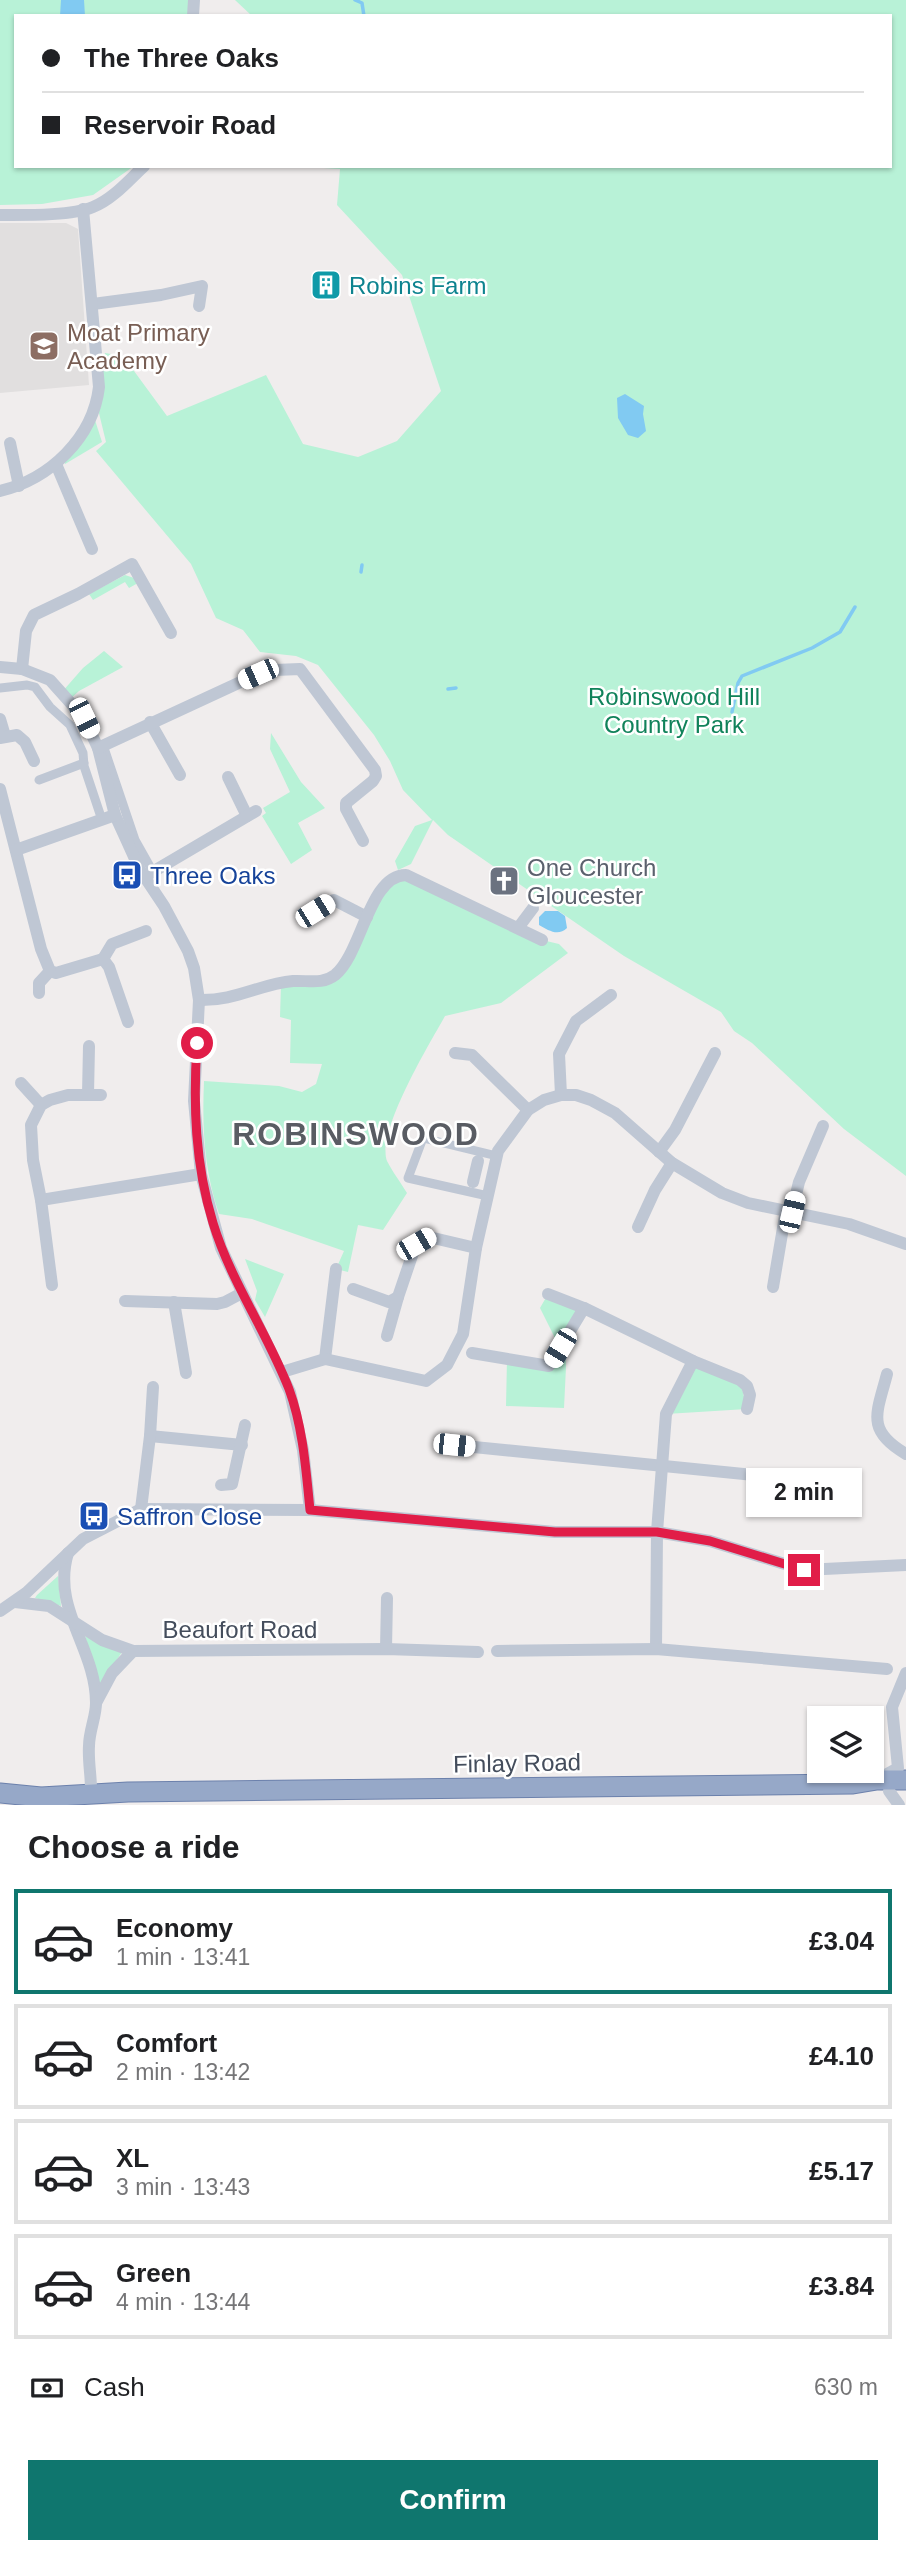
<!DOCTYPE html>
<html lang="en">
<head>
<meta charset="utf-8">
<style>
  :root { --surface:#fff; --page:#f6f6f6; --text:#202124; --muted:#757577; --line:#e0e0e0; --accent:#0f766e }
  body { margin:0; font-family:Helvetica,sans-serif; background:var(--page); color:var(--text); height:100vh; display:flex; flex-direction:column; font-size:26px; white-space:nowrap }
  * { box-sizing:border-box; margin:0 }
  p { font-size:23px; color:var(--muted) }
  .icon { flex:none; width:38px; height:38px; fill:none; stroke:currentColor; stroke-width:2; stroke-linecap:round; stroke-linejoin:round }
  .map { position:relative; height:1805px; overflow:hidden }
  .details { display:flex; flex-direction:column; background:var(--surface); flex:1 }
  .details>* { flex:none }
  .top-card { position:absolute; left:14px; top:14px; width:878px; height:154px; border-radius:0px; box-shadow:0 2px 5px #0004; display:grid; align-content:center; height:154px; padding:0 28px; background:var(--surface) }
  .fabs { position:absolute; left:807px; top:1706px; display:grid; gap:14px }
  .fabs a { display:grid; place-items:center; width:77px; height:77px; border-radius:0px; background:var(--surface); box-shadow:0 2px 5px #0004; font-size:35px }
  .end { position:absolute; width:32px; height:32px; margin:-16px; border:9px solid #e11d48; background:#fff; box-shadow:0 0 0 4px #fff }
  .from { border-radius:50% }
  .bubble { position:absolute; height:49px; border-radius:0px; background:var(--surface); box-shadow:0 2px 5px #0004; font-size:23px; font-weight:600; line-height:49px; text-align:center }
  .car { position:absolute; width:21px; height:42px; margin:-21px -10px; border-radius:9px; box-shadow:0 0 5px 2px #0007; background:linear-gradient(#fff 24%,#345 0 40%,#fff 0 76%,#345 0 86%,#fff 0) }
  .top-card b { display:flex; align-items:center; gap:24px; height:66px; font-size:26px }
  .top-card b+b { border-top:2px solid var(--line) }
  .top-card i { width:18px; height:18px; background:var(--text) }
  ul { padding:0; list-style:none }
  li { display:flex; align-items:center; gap:21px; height:105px; margin:0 14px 10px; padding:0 14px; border:4px solid var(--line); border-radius:0px }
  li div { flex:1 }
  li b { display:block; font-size:26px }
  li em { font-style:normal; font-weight:600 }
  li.current { border-color:var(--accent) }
  li>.icon { width:63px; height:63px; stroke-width:1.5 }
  h2 { padding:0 28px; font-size:32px; line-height:84px }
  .pay { display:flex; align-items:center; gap:18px; height:77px; padding:0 28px; font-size:26px }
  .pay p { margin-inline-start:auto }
  .action { display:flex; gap:14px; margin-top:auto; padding:14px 28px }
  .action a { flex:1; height:80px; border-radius:0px; background:var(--accent); color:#fff; font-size:28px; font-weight:600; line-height:80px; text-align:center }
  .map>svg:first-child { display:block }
  .education { fill:#e1dfdf }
  .green { fill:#b8f2d7 }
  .water { fill:#81caf2 }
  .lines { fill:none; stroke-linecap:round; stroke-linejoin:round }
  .stream { stroke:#81caf2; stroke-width:3.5 }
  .trunk-casing { stroke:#6c81ac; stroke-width:21 }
  .pedestrian { stroke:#bfc7d4; stroke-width:9 }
  .minor { stroke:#bfc7d4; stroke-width:12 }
  .trunk { stroke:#96a8c8; stroke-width:19 }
  .route { stroke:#e11d48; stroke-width:9 }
  .labels { text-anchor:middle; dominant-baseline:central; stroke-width:5; stroke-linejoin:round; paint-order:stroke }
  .culture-label { font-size:24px; fill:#0d838f; stroke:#fff; text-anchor:start }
  .education-label { font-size:24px; fill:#785e54; stroke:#fff; text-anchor:start }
  .park-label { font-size:24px; fill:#10825a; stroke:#fff }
  .worship-label { font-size:24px; fill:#5b616d; stroke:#fff; text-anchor:start }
  .transit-label { font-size:24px; fill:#164399; stroke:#fff; text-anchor:start }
  .street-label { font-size:24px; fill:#444d5c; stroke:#fff }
  .district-label { font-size:32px; font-weight:bold; letter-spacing:2px; fill:#595c63; stroke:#fff }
</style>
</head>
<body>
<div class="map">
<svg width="906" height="1805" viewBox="0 0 906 1805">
  <rect width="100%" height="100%" fill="#f0eded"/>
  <polygon class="education" points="0,223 66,223 78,229 89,385 0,393"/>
  <g class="green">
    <polygon points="0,0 192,0 191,16 16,16 16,166 134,166 93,195 42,204 0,205"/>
    <polygon points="235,0 906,0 906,1176 844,1129 752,1043 734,1031 721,1012 624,956 448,835 433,820 411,864 398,870 395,861 415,826 432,820 403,790 390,761 374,735 318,665 296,656 260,652 243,630 216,618 191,564 96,451 106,442 97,405 101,408 99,387 105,353 123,356 167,416 266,375 303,444 358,457 397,441 441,391 402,275 337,205 340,169 292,166 891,166 891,16 252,16"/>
    <polygon points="94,417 102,442 65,464 64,459"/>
    <polygon points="125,575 134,578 138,583 129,588 125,582 93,600 89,594"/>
    <polygon points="104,651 123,667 79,691 69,700 62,692 83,668"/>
    <polygon points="271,733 301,782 325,808 298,823 312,850 291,864 262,816 266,813 263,808 290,792 270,749"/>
    <path d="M398,875L542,940L559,944L568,953L501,1003L445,1016C430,1043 376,1132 387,1161C392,1171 401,1183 407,1193L383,1230L358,1225L348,1272L336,1269L344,1251L252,1219L219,1214C204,1170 202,1127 204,1081L279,1086L302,1092L316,1084L322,1064L290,1063L291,1020L280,1017L281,984L335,975L381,891Z"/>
    <polygon points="245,1259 284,1274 265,1317 255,1300 257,1291"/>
    <polygon points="548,1294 584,1308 565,1340 566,1367 564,1408 506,1406 507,1359 549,1366 560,1348 540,1308"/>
    <polygon points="693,1361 740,1380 747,1409 666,1414"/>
    <polygon points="58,1576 61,1606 35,1598 37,1595"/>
    <polygon points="85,1636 122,1652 100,1685"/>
  </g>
  <g class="water">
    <polygon points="61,0 84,0 85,16 60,16"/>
    <polygon points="625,394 644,406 643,414 646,431 638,438 628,435 618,418 617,398"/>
    <path d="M545,911H558L565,916L567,928C558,937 548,930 539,925V917Z"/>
  </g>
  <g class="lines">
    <g class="stream">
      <polyline points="355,0 362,3 364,16"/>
      <polyline points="361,572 362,565"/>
      <polyline points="448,689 456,688"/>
      <polyline points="732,712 738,683 742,676 812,648 840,632 855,607"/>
    </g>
    <g class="trunk-casing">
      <polyline id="trunk" points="0,1793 41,1797 128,1792 853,1784 877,1780 906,1780"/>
    </g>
    <g class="pedestrian">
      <polyline points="0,688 27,685 35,687 50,707 70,725 83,753 84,766 102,820"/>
      <polyline points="103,745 135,840 153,872"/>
      <polyline points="39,780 84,763"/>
      <polyline points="488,1196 408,1178 423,1138 497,1156"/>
    </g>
    <g class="minor">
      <polyline points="193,16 194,0"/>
      <path d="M0,215C25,215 71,216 93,207C113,199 129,180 144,166"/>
      <polyline points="93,304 161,295 202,286 199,306"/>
      <polyline points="10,443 19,486"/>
      <polyline points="56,464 92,549"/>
      <path d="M0,491C50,479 93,438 99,387L83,209"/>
      <polyline points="0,667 22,669 50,680 84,718 98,748 115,815 126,839 140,870 164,906 188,951 194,968 199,1000 194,1101 201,1174 221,1248 290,1392 303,1450 310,1510"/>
      <polyline points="22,669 26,631 34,615 78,594 132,564 171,633"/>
      <polyline points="0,719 5,736"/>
      <polyline points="150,722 180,775"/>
      <polyline points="0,738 17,735 25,742 34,761"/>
      <polyline points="98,748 258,674 275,670 300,669 375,770 376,776 373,781 346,803 346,809 363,841"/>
      <polyline points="228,777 247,816"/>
      <polyline points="0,789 41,949 50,971 56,973 103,959 109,967 128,1022"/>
      <polyline points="16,850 115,815"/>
      <polyline points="144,877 256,811"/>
      <polyline points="315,911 334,900 367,917"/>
      <polyline points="518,928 533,908"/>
      <polyline points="103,959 112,944 146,931"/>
      <polyline points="39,993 39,983 50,971"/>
      <path d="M199,1000C235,1001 260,984 293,981C308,980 322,985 335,975C362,953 369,875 406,875L542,940"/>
      <polyline points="455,1053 472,1055 528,1110"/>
      <polyline points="21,1083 41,1105"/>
      <polyline points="88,1094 89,1046"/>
      <polyline points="561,1095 559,1054 576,1021 611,995"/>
      <polyline points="659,1152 675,1130 715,1053"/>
      <polyline points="473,1182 478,1161"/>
      <polyline points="41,1200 201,1174"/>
      <polyline points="792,1211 799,1182 823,1126"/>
      <polyline points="638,1227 655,1190 672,1163"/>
      <polyline points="52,1285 41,1200 33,1160 31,1125 41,1105 50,1100 68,1095 101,1095"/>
      <polyline points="773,1287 786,1210"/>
      <polyline points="353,1289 389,1302 398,1297 416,1244 429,1237 476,1248"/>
      <polyline points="548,1294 584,1308"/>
      <polyline points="125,1301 217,1304 225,1302 242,1293"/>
      <polyline points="174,1302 186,1373"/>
      <polyline points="387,1336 398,1297"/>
      <polyline points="472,1353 549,1366 584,1308 693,1361 740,1380 747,1386 750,1395 747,1409"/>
      <polyline points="325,1359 336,1269"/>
      <polyline points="282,1372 325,1359 426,1381 447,1365 463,1334 476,1248 498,1151 528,1110 544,1100 561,1095 576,1095 591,1100 615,1113 672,1163 722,1193 748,1203 849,1224 906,1244"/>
      <path d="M887,1374C877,1413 865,1430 906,1454"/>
      <polyline points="150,1436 242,1445"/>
      <polyline points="454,1445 764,1476"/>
      <polyline points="221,1485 232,1484 245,1425"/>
      <polyline points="141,1509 150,1436 153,1387"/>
      <path d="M68,1553C51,1609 96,1648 96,1703C96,1717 89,1731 89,1746C88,1760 91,1775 91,1789"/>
      <polyline points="15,1602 49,1606 102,1640 133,1651 386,1649 478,1652"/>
      <polyline points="0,1611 26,1593 83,1539 141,1509 310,1510 555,1532 657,1532 710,1541 804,1570 906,1565"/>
      <polyline points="386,1649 387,1598"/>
      <polyline points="656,1649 657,1532 666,1414 693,1361"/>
      <polyline points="497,1651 656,1649 887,1669"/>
      <polyline points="96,1703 112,1673 133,1651"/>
      <polyline points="880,1778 898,1768 892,1707 906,1673"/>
      <polyline points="889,1791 899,1805"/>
    </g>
    <use href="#trunk" class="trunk"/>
  </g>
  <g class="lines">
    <path class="route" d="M197,1043C193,1105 195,1164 213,1223C231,1282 267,1332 289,1389C303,1427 306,1470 310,1510L555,1532H657L710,1541L804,1570"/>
  </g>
  <defs>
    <g id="building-square" transform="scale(1.575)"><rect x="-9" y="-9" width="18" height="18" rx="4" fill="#0f9aa8" stroke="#fff"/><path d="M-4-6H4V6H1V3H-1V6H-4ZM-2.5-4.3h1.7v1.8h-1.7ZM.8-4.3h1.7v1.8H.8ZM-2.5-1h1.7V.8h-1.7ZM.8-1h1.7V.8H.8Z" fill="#fff"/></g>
    <g id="school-square" transform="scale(1.575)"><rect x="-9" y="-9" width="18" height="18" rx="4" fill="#8d6e63" stroke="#fff"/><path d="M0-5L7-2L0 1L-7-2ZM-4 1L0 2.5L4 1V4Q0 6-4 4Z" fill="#fff"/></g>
    <g id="bus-square" transform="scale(1.575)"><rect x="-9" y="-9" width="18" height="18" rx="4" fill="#1a4fb4" stroke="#fff"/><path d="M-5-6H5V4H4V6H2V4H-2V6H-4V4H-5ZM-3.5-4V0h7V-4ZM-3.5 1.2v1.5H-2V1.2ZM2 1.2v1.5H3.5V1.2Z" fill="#fff"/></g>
    <g id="church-square" transform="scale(1.575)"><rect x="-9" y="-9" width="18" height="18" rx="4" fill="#6b7280" stroke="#fff"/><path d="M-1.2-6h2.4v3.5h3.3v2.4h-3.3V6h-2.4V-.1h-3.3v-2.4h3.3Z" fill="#fff"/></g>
  </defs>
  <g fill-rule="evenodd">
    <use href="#building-square" x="326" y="285"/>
    <use href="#school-square" x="44" y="346"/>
    <use href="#bus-square" x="127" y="875"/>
    <use href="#church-square" x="504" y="881"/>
    <use href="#bus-square" x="94" y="1516"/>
  </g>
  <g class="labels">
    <g class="culture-label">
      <text x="349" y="285">Robins Farm</text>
    </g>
    <g class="education-label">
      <text x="67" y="332">Moat Primary<tspan x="67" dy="28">Academy</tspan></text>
    </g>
    <g class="park-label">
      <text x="674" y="696">Robinswood Hill<tspan x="674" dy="28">Country Park</tspan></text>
    </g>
    <g class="worship-label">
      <text x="527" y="867">One Church<tspan x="527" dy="28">Gloucester</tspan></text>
    </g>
    <g class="transit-label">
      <text x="150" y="875">Three Oaks</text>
      <text x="117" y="1516">Saffron Close</text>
    </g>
    <g class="street-label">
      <text x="240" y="1629">Beaufort Road</text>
      <text transform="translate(517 1763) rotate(-1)">Finlay Road</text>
    </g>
    <g class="district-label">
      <text x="356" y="1134">ROBINSWOOD</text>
    </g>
  </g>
</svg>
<div class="fabs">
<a><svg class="icon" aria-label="layers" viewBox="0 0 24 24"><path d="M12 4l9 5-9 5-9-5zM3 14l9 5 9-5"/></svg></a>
</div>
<i class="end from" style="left:197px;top:1043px"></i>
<i class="end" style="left:804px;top:1570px"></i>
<div class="bubble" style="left:746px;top:1468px;width:116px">2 min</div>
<i class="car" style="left:258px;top:674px;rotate:246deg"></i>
<i class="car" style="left:84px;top:718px;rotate:154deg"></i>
<i class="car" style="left:315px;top:911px;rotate:58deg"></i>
<i class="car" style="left:792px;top:1212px;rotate:13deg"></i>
<i class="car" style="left:416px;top:1244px;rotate:60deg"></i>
<i class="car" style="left:560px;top:1348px;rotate:211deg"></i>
<i class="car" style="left:454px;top:1445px;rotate:96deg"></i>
<div class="top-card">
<b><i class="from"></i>The Three Oaks</b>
<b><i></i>Reservoir Road</b>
</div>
</div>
<section class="details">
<h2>Choose a ride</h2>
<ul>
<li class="current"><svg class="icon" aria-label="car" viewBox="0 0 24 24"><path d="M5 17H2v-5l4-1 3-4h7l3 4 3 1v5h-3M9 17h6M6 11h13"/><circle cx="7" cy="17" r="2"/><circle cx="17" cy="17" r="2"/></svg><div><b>Economy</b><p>1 min · 13:41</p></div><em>£3.04</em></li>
<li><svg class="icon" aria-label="car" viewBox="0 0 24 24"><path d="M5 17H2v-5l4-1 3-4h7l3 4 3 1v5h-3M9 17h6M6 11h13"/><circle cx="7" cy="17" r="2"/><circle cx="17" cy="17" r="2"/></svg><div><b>Comfort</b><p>2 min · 13:42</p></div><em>£4.10</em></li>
<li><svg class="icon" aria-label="car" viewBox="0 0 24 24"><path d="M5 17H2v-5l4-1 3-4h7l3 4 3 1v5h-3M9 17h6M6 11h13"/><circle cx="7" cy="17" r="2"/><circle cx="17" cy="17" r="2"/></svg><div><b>XL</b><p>3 min · 13:43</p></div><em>£5.17</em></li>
<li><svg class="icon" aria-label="car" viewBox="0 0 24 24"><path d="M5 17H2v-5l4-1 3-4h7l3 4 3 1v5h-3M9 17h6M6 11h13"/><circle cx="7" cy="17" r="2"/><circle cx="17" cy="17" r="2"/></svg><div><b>Green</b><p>4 min · 13:44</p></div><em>£3.84</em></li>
</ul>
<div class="pay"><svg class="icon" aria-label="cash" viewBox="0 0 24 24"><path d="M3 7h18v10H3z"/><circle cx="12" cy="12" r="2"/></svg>Cash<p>630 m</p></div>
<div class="action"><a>Confirm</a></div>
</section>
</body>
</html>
